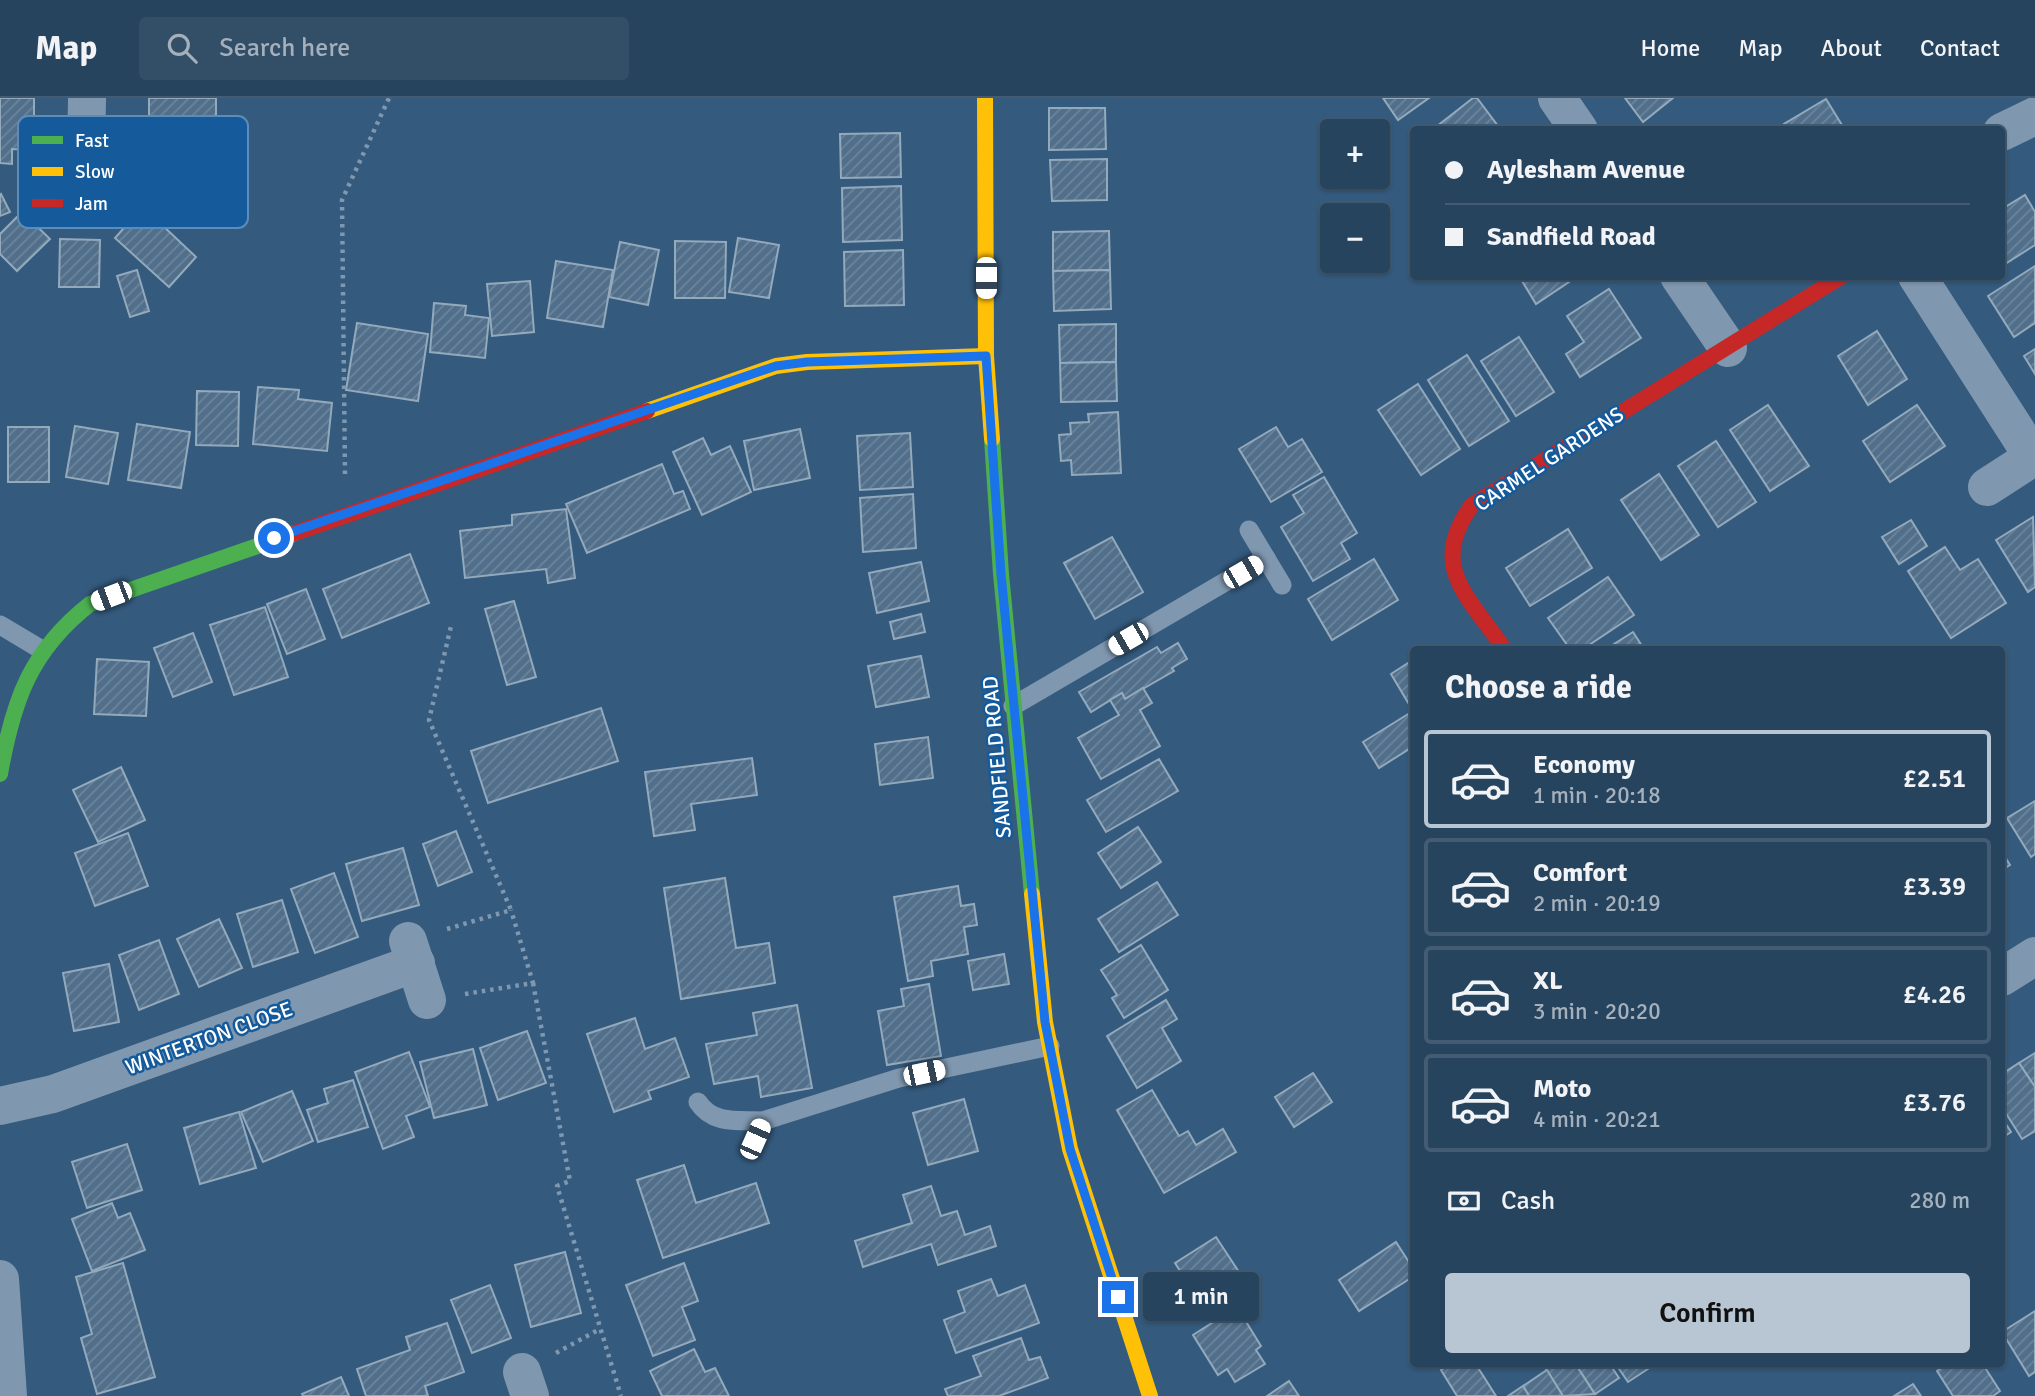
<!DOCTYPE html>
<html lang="en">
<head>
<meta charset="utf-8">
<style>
  :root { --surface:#27445e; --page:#334e67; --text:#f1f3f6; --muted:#a4b0bc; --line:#435c73; --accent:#b8c5d2 }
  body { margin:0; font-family:Signika,sans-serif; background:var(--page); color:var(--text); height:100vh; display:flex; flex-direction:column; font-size:26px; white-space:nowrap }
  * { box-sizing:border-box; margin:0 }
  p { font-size:23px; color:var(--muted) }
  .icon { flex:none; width:38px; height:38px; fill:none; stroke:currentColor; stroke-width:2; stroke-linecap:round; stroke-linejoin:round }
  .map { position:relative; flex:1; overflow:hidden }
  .details { position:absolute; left:1410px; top:548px; width:595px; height:721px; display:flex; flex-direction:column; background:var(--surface); border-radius:7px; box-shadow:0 2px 5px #0004,0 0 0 2px var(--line) }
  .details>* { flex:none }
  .hud { position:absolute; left:1410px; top:28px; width:595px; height:154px; border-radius:7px; box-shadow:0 2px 5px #0004,0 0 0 2px var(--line); display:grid; align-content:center; height:154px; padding:0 35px; background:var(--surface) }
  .tools { position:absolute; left:1320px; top:21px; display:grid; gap:14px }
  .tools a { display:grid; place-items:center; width:70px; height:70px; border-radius:7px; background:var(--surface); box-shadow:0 2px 5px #0004,0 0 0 2px var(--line); font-size:35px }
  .end { position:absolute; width:32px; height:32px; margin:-16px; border:9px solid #1a73e8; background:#fff; box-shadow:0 0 0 4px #fff }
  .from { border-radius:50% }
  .bubble { position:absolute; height:49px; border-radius:7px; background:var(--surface); box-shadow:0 2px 5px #0004,0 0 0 2px var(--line); font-size:23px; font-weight:600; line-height:49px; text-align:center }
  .car { position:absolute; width:21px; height:42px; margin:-21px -10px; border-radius:9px; box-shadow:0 0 5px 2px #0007; background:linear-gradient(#fff 24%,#345 0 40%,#fff 0 76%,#345 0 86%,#fff 0) }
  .hud b { display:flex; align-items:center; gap:24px; height:66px; font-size:26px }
  .hud b+b { border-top:2px solid var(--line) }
  .hud i { width:18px; height:18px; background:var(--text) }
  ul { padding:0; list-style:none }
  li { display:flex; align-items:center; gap:21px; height:98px; margin:0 14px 10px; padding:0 21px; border:4px solid var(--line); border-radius:7px }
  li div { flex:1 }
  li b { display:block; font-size:26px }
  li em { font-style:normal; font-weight:600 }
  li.current { border-color:var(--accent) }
  li>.icon { width:63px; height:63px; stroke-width:1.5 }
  h2 { padding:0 35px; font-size:32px; line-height:84px }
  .pay { display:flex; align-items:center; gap:18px; height:77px; padding:0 35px; font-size:26px }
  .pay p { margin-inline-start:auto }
  .primary-button { display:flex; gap:14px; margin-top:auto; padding:14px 35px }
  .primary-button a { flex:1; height:80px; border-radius:7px; background:var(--accent); color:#111; font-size:28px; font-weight:600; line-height:80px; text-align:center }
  header { display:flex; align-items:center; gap:42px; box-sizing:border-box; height:98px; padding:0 35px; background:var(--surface); border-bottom:2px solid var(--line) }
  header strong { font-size:33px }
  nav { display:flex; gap:38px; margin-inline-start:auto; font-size:24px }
  .search { width:490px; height:63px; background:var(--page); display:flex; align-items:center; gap:18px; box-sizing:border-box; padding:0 24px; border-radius:7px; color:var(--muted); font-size:26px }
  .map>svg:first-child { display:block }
  .building { fill:url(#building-hatch); stroke:#93a9bc; stroke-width:2 }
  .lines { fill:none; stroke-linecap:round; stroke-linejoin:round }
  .path { stroke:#7f97af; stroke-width:4.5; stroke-dasharray:3.5 5; stroke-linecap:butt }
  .lane { stroke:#7f97af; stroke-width:19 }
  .street { stroke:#7f97af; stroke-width:38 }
  .fast { stroke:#4caf50; stroke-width:16 }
  .slow { stroke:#ffc107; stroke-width:16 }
  .jam { stroke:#c62828; stroke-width:16 }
  .route { stroke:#1a73e8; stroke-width:9 }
  .labels { text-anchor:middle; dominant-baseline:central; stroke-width:5; stroke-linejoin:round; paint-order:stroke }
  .street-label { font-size:21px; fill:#fff; stroke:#155b9c }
  .key { fill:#155b9c; stroke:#5b8cba; stroke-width:2 }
  .key-label { font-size:19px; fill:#fff }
</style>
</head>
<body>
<header>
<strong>Map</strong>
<div class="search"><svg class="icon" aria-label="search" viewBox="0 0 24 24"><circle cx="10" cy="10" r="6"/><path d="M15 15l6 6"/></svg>Search here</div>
<nav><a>Home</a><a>Map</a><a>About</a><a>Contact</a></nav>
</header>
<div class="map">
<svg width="2035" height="1298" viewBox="0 0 2035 1298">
  <defs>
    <pattern id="building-hatch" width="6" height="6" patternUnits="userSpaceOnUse" patternTransform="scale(1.75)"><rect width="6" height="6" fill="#516f8b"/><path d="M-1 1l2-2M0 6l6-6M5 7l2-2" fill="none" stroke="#6b859c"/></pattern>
  </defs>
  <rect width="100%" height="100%" fill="#345a7d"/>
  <g class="building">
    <polygon points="0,0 34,0 34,52 12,51 12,66 0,65"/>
    <polygon points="149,0 216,0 216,43 149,42"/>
    <polygon points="1383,0 1429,0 1398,22"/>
    <polygon points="1473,0 1477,0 1501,32 1432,32"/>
    <polygon points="1625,0 1673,0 1643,24"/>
    <polygon points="1826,1 1845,32 1787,32 1784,26"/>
    <polygon points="1049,10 1105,10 1106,51 1049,52"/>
    <polygon points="900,35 901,79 841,80 840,36"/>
    <polygon points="1107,61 1107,102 1052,103 1050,62"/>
    <polygon points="901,88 902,142 843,144 842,90"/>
    <polygon points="1,96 10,114 0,118 0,97"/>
    <polygon points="2025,97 2035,114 2035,147 2002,168 2002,111"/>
    <polygon points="143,109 196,159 169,189 115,140"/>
    <polygon points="22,114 50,141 17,173 0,156 0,136"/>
    <polygon points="1109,133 1110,172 1053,173 1053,134"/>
    <polygon points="738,140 779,147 769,200 729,194"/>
    <polygon points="60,141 100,142 99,189 59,189"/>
    <polygon points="675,143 726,144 725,200 675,200"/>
    <polygon points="620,144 659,152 648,207 609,199"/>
    <polygon points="903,152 904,207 845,208 844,154"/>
    <polygon points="556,163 613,172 603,229 547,220"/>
    <polygon points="2035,168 2035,225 2014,239 1988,198"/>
    <polygon points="137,172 149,213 130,219 117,178"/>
    <polygon points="1110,172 1111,211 1054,213 1053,173"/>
    <polygon points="1519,178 1578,178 1536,206"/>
    <polygon points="530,183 534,234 492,238 487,186"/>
    <polygon points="1609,191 1641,240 1580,279 1566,256 1584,244 1567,218"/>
    <polygon points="434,205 466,208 465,217 489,220 485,260 430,254"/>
    <polygon points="357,225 428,236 418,303 346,292"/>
    <polygon points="1116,226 1116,264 1060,265 1059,227"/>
    <polygon points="1877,233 1907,281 1868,307 1838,258"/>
    <polygon points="1519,239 1554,294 1516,318 1481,263"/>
    <polygon points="2035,251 2035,276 2024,258"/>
    <polygon points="1467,257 1509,323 1469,348 1428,282"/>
    <polygon points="1116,264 1117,303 1061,304 1060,265"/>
    <polygon points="1418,286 1460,351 1421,377 1378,312"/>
    <polygon points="258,289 299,292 298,301 332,305 327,353 253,346"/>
    <polygon points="197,293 239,294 238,348 196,347"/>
    <polygon points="1768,307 1809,368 1770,393 1730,332"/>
    <polygon points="1917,307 1945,348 1890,384 1863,343"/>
    <polygon points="1118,314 1121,375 1072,377 1071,362 1061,363 1059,337 1071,336 1070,325 1089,324 1088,316"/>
    <polygon points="137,326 190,334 181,390 128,382"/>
    <polygon points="75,328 118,335 108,386 66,379"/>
    <rect x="8" y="329" width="41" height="55"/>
    <polygon points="1276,329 1288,349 1302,341 1322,374 1271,404 1239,351"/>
    <polygon points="800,331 810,380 754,392 744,343"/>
    <polygon points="910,335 913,389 860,392 857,338"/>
    <polygon points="703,340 711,357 730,348 751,394 702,417 673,354"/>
    <polygon points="1716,343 1756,404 1718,429 1678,368"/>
    <polygon points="662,366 674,396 683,393 690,411 587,455 566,406"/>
    <polygon points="1659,376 1699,437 1661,462 1621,402"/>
    <polygon points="1324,379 1357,435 1341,445 1350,461 1313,483 1281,429 1304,415 1293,397"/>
    <polygon points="913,396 916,450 863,454 860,400"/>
    <polygon points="566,411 575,480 548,485 546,471 465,480 460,433 512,427 512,417"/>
    <polygon points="2033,419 2035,489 2028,494 1996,442"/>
    <polygon points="1911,422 1927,448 1899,466 1882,439"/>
    <polygon points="1568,431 1592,470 1530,508 1506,470"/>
    <polygon points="1112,439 1143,494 1095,521 1064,465"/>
    <polygon points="1945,449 1960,472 1978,461 2006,505 1951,540 1908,473"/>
    <polygon points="410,456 429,505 342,540 323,491"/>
    <polygon points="1374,461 1398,502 1332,542 1308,501"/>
    <polygon points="921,464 929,503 877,515 869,475"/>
    <polygon points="1608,479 1634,517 1583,551 1570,551 1548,520"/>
    <polygon points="306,491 325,541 287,556 267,506"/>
    <polygon points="514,503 536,579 507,587 485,511"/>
    <polygon points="265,509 288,579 234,597 210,527"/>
    <polygon points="921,516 925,534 894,541 890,524"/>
    <polygon points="1633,534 1644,551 1606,551"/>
    <polygon points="193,535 212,584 173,599 154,550"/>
    <polygon points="1178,545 1187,561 1172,570 1174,573 1125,601 1122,595 1091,614 1079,594 1157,549 1161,555"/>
    <polygon points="921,558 929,599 876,609 868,568"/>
    <polygon points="97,561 149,564 146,618 94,616"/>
    <polygon points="1414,561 1414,648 1379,670 1363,644 1413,613 1391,576"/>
    <polygon points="1143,590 1152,605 1140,612 1160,648 1101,681 1078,640 1119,617 1110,602 1122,595 1125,601"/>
    <polygon points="601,610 618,663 488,705 471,653"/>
    <polygon points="928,639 933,680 880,687 875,646"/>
    <polygon points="752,660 757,697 691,706 695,732 654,738 645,674"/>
    <polygon points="1159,661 1178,693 1106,734 1087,702"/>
    <polygon points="121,669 145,722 98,744 73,692"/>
    <polygon points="2035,703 2035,756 2031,759 2007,720"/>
    <polygon points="1138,729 1161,764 1121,790 1098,755"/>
    <polygon points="456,733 472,774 438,788 423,746"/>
    <polygon points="128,735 148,788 95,808 75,755"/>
    <polygon points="403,750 419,807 362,823 346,766"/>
    <polygon points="2002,754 2010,767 2002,772"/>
    <polygon points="334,775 358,839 315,855 291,791"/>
    <polygon points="725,780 736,850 769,845 775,885 681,901 664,790"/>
    <polygon points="1157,784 1178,817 1119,854 1098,821"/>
    <polygon points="958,788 961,808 974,806 977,827 964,829 968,856 931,863 933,878 908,883 894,799"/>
    <polygon points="282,802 298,854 253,869 237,816"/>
    <polygon points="219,821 242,870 199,889 177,841"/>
    <polygon points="159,842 179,896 139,912 119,857"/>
    <polygon points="1141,847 1168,892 1124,920 1112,900 1117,897 1101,872"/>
    <polygon points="1004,856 1009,886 973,892 968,863"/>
    <polygon points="109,866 119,924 74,933 63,875"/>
    <polygon points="929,886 941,958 887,967 878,913 904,908 901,891"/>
    <polygon points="1166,902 1177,921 1162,930 1181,963 1137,990 1107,938"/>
    <polygon points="797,907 812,990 761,999 758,978 714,986 706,946 757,937 753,915"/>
    <polygon points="635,920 645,951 675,940 689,979 648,993 651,1001 614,1014 587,936"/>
    <polygon points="527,933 546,985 498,1002 480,950"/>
    <polygon points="473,951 487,1007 434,1020 420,964"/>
    <polygon points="409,954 430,1009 406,1018 414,1039 383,1051 355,974"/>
    <polygon points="2035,955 2035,989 2019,965"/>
    <polygon points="2019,965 2035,989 2035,1033 2022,1041 2002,1009 2002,976"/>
    <polygon points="1313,975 1332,1004 1294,1029 1275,999"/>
    <polygon points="353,982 368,1029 318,1044 307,1012 328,1005 324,991"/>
    <polygon points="1152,992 1179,1038 1188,1033 1196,1047 1223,1031 1236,1054 1164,1095 1117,1012"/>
    <polygon points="292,993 313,1043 263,1064 241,1014"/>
    <polygon points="964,1001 978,1053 928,1067 913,1015"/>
    <polygon points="239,1014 256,1070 200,1086 184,1030"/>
    <polygon points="2002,1020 2011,1034 2002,1040"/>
    <polygon points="127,1046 142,1092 87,1110 72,1064"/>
    <polygon points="684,1067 696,1105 756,1085 769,1125 663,1160 637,1082"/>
    <polygon points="931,1088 941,1118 957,1113 965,1137 990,1128 996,1148 938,1167 931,1146 863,1169 855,1143 912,1125 903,1097"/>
    <polygon points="112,1105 118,1120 130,1115 145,1152 92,1173 72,1121"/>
    <polygon points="1216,1139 1239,1174 1198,1201 1175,1165"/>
    <polygon points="1396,1144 1414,1172 1414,1178 1359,1213 1339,1182"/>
    <polygon points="565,1154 581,1215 531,1229 515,1167"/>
    <polygon points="123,1165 155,1279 97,1296 81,1240 92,1236 76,1179"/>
    <polygon points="684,1165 698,1203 682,1209 695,1242 653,1258 626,1187"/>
    <polygon points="991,1181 998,1198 1025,1187 1039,1225 956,1255 944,1222 965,1214 958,1193"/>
    <polygon points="490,1187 511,1240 472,1255 451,1202"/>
    <polygon points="1237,1209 1261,1248 1256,1252 1265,1266 1235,1284 1227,1271 1218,1277 1193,1237"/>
    <polygon points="2035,1213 2035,1274 2029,1278 2002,1234"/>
    <polygon points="447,1225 464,1274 425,1288 428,1298 366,1298 357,1271 410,1252 406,1239"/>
    <polygon points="1021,1240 1029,1262 1040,1259 1048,1280 999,1298 948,1298 945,1291 981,1278 973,1258"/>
    <polygon points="694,1251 705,1274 715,1270 729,1298 662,1298 650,1273"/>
    <polygon points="1452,1265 1475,1265 1496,1298 1457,1298 1441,1272"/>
    <polygon points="1542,1265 1575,1265 1595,1296 1563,1298"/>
    <polygon points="1575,1265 1609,1265 1619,1280 1595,1296"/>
    <polygon points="1615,1265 1649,1265 1651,1269 1628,1284"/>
    <polygon points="1948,1265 1982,1265 2000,1293 1993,1298 1953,1298 1937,1273"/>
    <polygon points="1547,1272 1563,1298 1529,1298 1523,1288"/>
    <polygon points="341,1279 349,1298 303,1298 302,1296"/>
    <polygon points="1289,1283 1299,1298 1267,1298"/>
    <polygon points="1913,1286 1921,1298 1894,1298"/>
    <polygon points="1523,1288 1529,1298 1508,1298"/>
  </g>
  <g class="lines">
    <g class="path">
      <polyline points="345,376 342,102 389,0"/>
      <polyline points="447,831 511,812 429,622 451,528"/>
      <polyline points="533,885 570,1083 557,1088 621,1298"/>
      <polyline points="465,896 533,885 511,812"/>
      <polyline points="556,1255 598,1232"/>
    </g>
    <g class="lane">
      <polyline points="1249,432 1282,487"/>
      <polyline points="0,527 42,552"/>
      <polyline points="1013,608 1266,460"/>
      <path d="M698,1004C713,1027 738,1022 763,1023"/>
      <polyline points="755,1041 763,1023 899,980 1050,948"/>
    </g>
    <g class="street">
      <polyline points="1557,0 1579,32"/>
      <polyline points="2002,34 2035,18"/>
      <polyline points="86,63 87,0"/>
      <polyline points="1679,178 1728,250"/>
      <polyline points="1917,178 2033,359"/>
      <polyline points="1987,389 2035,358"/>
      <polyline points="408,843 427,902"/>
      <polyline points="2002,879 2035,858"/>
      <polyline points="0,1008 53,996 416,865"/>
      <polyline points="0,1181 8,1298"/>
      <polyline points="522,1274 530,1298"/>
    </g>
    <g class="fast">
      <polyline points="992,341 1001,476 1032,796"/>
      <path d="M0,676C13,603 30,553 90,506L295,435"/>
    </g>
    <g class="slow">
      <polyline points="985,0 986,258 992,341"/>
      <polyline points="647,313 776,268 807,264 986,258"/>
      <polyline points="1032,796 1045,924 1070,1051 1150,1298"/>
    </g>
    <g class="jam">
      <polyline points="295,435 647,313"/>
      <path d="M1504,551C1469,498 1427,469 1472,407L1842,178"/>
    </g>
  </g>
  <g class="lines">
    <polyline class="route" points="274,440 776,268 807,264 986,258 1001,476 1045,924 1070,1051 1118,1199"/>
  </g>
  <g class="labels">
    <g class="street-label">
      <text transform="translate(1549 361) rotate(-33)">CARMEL GARDENS</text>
      <text transform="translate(997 659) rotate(-95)">SANDFIELD ROAD</text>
      <text transform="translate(209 940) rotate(-20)">WINTERTON CLOSE</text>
    </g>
  </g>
  <rect x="18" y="18" width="230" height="112" rx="10" class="key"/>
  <rect x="32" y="38" width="31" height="8" fill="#4caf50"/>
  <rect x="32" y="69" width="31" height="9" fill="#ffc107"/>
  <rect x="32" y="101" width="31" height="8" fill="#c62828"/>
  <g class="key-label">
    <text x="75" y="49">Fast</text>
    <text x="75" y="80">Slow</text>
    <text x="75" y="112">Jam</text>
  </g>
</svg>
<div class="tools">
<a>+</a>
<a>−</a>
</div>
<i class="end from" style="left:274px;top:440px"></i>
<i class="end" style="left:1118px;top:1199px"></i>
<div class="bubble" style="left:1143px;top:1174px;width:116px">1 min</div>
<i class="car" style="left:986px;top:180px;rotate:180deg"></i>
<i class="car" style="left:1243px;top:474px;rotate:60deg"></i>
<i class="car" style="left:111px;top:498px;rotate:249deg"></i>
<i class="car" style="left:1128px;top:541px;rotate:240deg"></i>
<i class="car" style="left:924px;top:975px;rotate:78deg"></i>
<i class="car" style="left:755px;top:1041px;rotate:24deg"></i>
<div class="hud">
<b><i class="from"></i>Aylesham Avenue</b>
<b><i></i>Sandfield Road</b>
</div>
<section class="details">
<h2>Choose a ride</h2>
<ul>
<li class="current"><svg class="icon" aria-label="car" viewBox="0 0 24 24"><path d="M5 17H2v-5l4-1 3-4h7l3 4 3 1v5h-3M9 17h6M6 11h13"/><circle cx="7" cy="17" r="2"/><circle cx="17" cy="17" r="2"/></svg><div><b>Economy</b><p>1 min · 20:18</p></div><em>£2.51</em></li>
<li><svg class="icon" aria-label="car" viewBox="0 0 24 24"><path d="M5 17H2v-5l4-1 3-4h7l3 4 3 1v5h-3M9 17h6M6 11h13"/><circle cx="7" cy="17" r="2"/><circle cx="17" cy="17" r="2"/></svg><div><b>Comfort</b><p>2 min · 20:19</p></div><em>£3.39</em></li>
<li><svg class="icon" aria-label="car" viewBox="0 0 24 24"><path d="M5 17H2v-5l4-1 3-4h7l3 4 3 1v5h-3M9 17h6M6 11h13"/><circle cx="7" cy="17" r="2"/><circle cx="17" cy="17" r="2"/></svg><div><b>XL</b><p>3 min · 20:20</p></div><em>£4.26</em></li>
<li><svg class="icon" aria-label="car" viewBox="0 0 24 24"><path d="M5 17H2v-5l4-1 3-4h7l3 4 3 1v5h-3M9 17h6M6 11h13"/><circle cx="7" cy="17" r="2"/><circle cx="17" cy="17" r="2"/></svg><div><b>Moto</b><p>4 min · 20:21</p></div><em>£3.76</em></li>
</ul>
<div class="pay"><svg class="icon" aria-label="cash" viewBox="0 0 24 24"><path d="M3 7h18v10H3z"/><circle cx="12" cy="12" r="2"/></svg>Cash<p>280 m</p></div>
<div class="primary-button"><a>Confirm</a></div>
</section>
</div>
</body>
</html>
